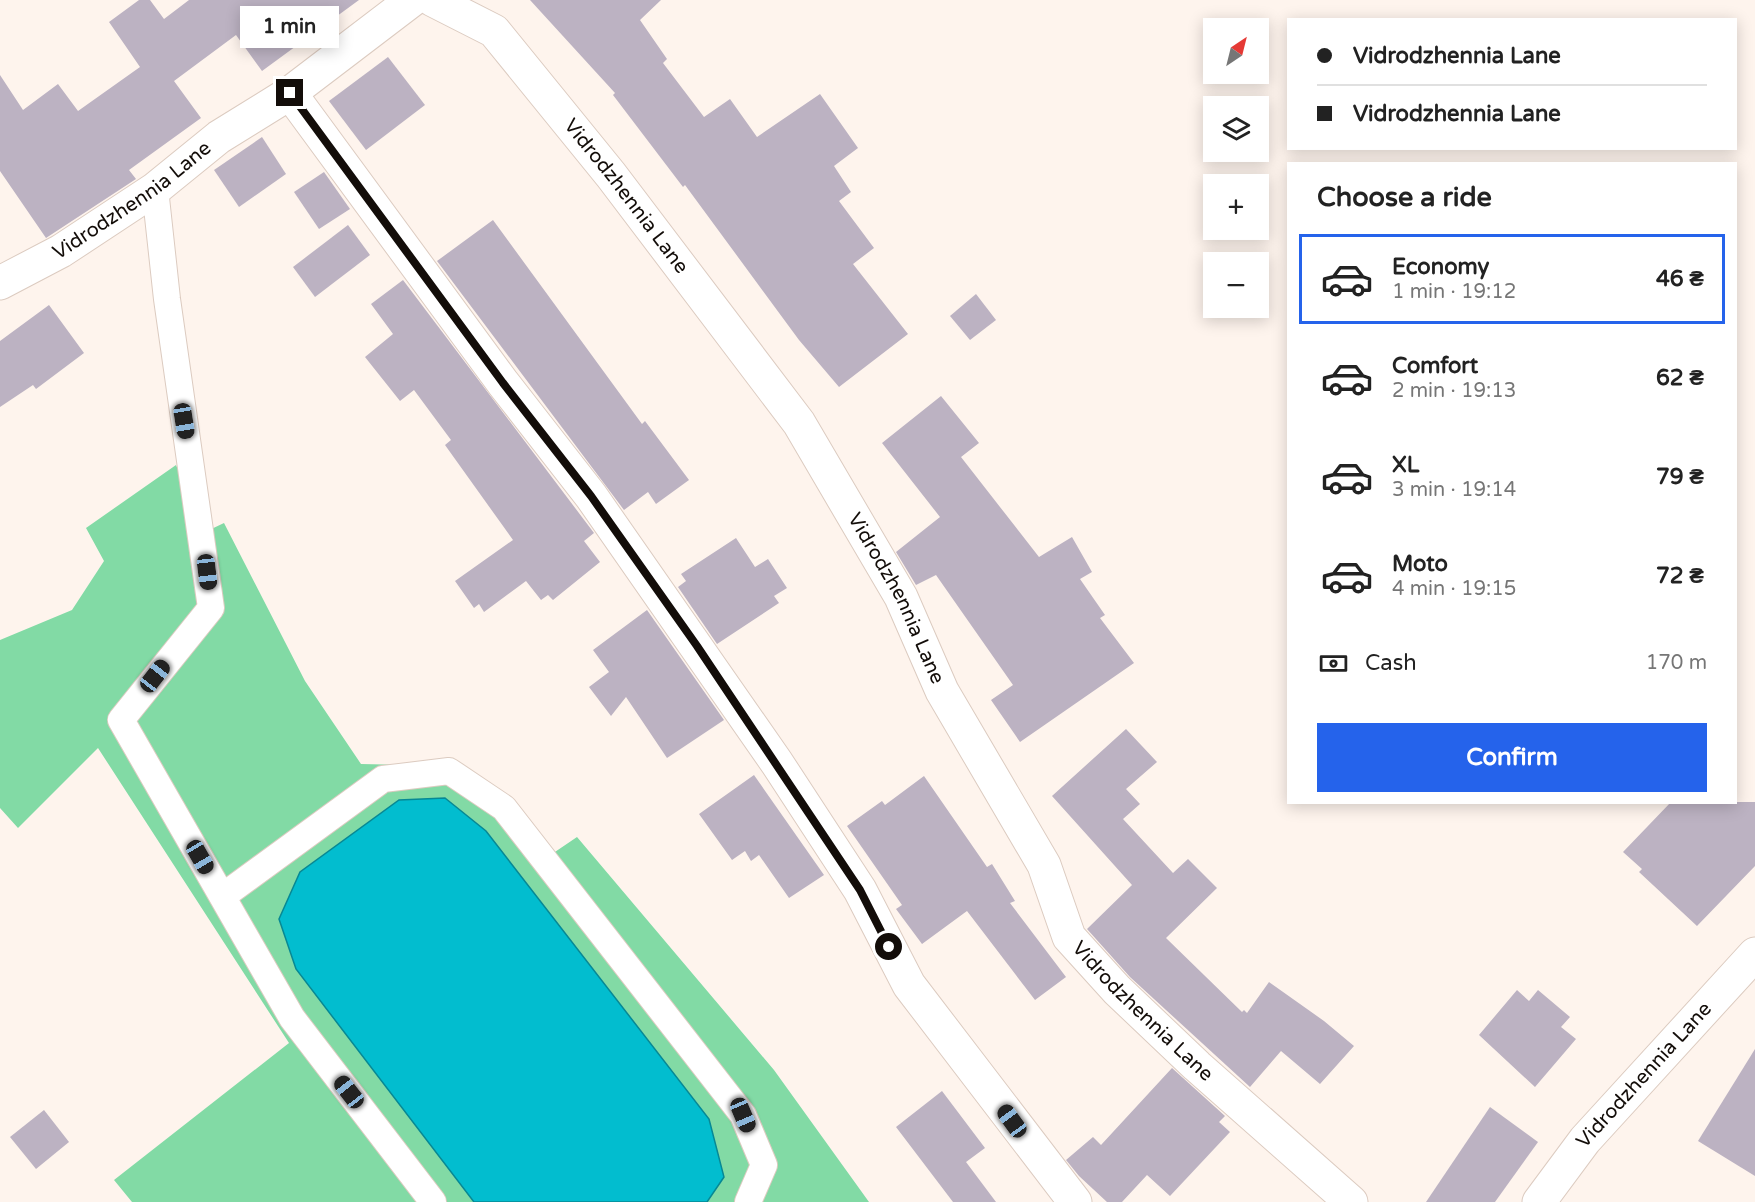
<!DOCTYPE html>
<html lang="en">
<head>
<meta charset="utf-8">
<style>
  :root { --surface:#fff; --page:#f6f6f6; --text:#222; --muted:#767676; --line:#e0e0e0; --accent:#2563eb }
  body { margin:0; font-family:"Varela Round",sans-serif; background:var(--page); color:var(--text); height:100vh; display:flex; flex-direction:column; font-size:22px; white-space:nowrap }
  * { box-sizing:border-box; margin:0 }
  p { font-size:20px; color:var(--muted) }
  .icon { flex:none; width:33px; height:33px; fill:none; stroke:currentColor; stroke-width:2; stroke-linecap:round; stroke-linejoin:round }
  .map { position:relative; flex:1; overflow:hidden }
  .side { position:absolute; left:1287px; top:162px; width:450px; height:642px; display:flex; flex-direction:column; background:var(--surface); border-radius:0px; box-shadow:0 3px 15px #0003 }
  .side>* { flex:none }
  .top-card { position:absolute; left:1287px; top:18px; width:450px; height:132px; border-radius:0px; box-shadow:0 3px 15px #0003; display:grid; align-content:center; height:132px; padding:0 30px; background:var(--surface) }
  .needle { width:39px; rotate:35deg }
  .buttons { position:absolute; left:1203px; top:18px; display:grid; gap:12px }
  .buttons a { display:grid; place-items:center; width:66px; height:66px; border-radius:0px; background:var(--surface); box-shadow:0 3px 15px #0003; font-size:30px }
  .end { position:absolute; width:27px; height:27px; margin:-14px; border:8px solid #130d09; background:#fff; box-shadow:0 0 0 3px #fff }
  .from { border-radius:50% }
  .bubble { position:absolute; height:42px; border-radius:0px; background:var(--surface); box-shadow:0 3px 15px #0003; font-size:20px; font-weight:700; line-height:42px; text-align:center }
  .car { position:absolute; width:18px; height:36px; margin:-18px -9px; border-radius:8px; box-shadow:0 0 4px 2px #0007; background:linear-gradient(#222 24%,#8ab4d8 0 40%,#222 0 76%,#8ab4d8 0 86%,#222 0) }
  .top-card b { display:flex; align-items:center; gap:21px; height:57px; font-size:22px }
  .top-card b+b { border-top:2px solid var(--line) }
  .top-card i { width:15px; height:15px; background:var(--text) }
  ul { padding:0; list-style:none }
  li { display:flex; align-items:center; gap:18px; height:90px; margin:0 12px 9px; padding:0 18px; border:3px solid transparent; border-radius:0px }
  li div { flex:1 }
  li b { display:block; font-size:22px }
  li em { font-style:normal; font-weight:700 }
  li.active { border-color:var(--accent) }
  li>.icon { width:54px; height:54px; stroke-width:1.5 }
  h2 { padding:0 30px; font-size:27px; line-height:72px }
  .pay { display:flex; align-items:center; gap:15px; height:66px; padding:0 30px; font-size:22px }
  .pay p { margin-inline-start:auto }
  .cta { display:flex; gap:12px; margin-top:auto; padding:12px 30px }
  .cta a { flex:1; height:69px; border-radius:0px; background:var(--accent); color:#fff; font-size:24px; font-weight:700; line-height:69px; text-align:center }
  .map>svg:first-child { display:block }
  .green { fill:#82daa5 }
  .water { fill:#02bdcf; stroke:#078894; stroke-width:1.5 }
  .building { fill:#bcb2c2 }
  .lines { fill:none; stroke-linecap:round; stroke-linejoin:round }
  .lane-casing { stroke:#dccbc0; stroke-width:28 }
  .street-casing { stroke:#dccbc0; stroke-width:35 }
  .lane { stroke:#fff; stroke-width:26 }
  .street { stroke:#fff; stroke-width:33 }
  .route { stroke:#130d09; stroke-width:8 }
  .labels { text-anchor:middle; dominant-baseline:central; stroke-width:4.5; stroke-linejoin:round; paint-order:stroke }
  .street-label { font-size:20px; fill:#130d09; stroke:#fff }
</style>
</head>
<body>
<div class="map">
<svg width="1755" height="1202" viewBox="0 0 1755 1202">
  <rect width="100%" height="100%" fill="#fef4ed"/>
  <polygon class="green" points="176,465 205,532 224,523 305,681 361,764 455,766 549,856 577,837 774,1070 869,1202 132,1202 114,1180 289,1043 98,748 18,828 0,808 0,640 72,610 104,561 86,528"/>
  <polygon class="water" points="445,798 486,831 709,1119 724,1177 707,1202 474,1202 296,969 279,919 300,872 399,800"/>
  <g class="building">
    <polygon points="139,0 150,0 164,19 189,0 359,0 262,71 236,35 174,81 201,118 129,170 136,179 46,238 0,171 0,75 23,110 58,84 78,111 140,67 109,22"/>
    <polygon points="530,0 661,0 640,20 667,59 663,63 704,117 730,99 757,137 820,94 858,148 834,166 851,192 839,201 874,248 853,264 908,334 839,387 799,340 685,185 683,187 613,95 615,93"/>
    <polygon points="388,57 425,105 366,150 329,101"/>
    <polygon points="262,137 286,174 239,207 214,170"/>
    <polygon points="324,172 350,209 319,229 294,192"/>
    <polygon points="493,220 642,424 645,421 689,480 656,504 648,492 624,510 437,261"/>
    <polygon points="348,225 370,255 315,297 293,267"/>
    <polygon points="403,280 594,533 584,541 600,562 553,600 548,595 541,600 526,581 484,612 479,604 474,608 455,581 513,540 445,445 451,440 414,390 400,401 365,357 393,334 371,304"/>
    <polygon points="976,294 996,320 970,340 950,316"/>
    <polygon points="49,305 84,353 36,389 33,385 0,407 0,341"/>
    <polygon points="941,396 979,443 961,457 1039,557 1072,537 1092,572 1080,579 1105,615 1100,618 1134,663 1020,742 991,700 1013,685 936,575 916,585 896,552 940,517 882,443"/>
    <polygon points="736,538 755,567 768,559 787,588 774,596 779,603 717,644 678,587 686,581 681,574"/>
    <polygon points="647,610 724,720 667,758 626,697 611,716 589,687 609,672 593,650"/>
    <polygon points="1126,729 1157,762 1126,789 1140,804 1123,819 1173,873 1188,859 1217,888 1166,938 1242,1012 1244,1010 1247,1013 1269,982 1324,1021 1354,1046 1320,1084 1281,1051 1250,1087 1130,977 1087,929 1132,885 1052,796"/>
    <polygon points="754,775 824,875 789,898 759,855 751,861 745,851 732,860 699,814"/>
    <polygon points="924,776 987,867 992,864 1015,901 1010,903 1066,977 1035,1000 967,911 922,944 896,909 902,905 847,826 882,801 885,805"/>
    <polygon points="1671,802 1755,802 1755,866 1697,926 1639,872 1642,869 1623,852"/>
    <polygon points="1517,990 1529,1001 1538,990 1570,1017 1561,1027 1576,1039 1535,1087 1479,1035"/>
    <polygon points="1755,1049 1755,1176 1698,1141"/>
    <polygon points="1172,1068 1225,1116 1219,1122 1230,1132 1170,1196 1147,1175 1122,1202 1107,1202 1079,1176 1066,1160 1093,1137 1101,1145"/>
    <polygon points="942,1091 985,1148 966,1162 996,1202 953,1202 896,1127"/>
    <polygon points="1490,1107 1538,1142 1495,1202 1426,1202"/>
    <polygon points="44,1110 69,1142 36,1169 10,1137"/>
  </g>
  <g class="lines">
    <g class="lane-casing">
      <g id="lane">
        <polyline points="155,189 167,299 211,608 121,720 292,1018 433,1202"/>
        <polyline points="223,896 383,779 449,771 504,808 743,1115 764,1165 748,1202"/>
      </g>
    </g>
    <g class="street-casing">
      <g id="street">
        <path id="s1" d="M433,0L494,31L611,175L799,423L901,597L942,691L1044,865L1069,937L1117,990L1197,1066L1351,1202"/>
        <polyline points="290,93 503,383 591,496 777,763 860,890 909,985 1075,1202"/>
        <path id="s2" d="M0,283L61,251L155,189L219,137L290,93L412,0"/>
        <path id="s3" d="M1539,1202L1585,1140L1755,954"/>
      </g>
    </g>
    <use href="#lane" class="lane"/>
    <use href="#street" class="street"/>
  </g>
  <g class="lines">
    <polyline class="route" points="290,93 503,383 591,496 697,646 860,890 889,947"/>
  </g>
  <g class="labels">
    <g class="street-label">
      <text stroke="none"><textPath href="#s1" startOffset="280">Vidrodzhennia Lane</textPath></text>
      <text stroke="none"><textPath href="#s2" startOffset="156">Vidrodzhennia Lane</textPath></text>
      <text stroke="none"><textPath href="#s1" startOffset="766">Vidrodzhennia Lane</textPath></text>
      <text stroke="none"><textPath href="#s1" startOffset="1252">Vidrodzhennia Lane</textPath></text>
      <text stroke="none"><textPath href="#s3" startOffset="165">Vidrodzhennia Lane</textPath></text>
    </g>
  </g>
</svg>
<div class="buttons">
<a><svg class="needle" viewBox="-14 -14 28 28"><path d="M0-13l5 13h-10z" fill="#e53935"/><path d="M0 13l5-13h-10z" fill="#767676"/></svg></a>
<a><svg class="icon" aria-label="layers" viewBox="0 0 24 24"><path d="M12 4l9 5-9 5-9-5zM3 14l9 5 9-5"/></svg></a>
<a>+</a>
<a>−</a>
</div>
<i class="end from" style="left:889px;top:947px"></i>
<i class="end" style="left:290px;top:93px"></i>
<div class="bubble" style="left:240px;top:6px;width:99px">1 min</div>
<i class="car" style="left:184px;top:421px;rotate:171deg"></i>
<i class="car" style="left:207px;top:572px;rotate:173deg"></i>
<i class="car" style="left:155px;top:676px;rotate:38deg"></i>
<i class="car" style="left:200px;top:857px;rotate:150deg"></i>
<i class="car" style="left:349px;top:1092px;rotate:322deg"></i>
<i class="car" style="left:743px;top:1115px;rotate:157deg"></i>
<i class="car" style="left:1012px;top:1121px;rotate:324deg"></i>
<div class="top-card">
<b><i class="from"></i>Vidrodzhennia Lane</b>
<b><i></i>Vidrodzhennia Lane</b>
</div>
<section class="side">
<h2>Choose a ride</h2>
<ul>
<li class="active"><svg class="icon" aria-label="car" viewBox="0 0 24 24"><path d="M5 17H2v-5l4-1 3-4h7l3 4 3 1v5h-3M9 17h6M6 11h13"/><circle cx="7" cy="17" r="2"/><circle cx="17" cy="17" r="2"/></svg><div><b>Economy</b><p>1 min · 19:12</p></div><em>46 ₴</em></li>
<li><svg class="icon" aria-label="car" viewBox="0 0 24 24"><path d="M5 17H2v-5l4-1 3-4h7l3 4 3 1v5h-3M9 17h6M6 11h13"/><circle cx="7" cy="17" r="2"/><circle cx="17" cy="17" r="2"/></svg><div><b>Comfort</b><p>2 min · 19:13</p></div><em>62 ₴</em></li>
<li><svg class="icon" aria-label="car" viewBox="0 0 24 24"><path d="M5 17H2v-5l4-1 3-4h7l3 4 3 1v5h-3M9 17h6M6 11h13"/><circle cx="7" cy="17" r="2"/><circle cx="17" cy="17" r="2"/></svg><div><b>XL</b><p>3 min · 19:14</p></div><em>79 ₴</em></li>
<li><svg class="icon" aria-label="car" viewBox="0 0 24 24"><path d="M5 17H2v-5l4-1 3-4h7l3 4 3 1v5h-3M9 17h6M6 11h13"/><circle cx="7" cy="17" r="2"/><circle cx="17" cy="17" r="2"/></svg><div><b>Moto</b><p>4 min · 19:15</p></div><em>72 ₴</em></li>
</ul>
<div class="pay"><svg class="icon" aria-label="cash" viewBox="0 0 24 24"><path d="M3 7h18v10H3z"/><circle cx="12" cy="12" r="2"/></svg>Cash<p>170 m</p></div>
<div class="cta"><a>Confirm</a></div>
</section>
</div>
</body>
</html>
